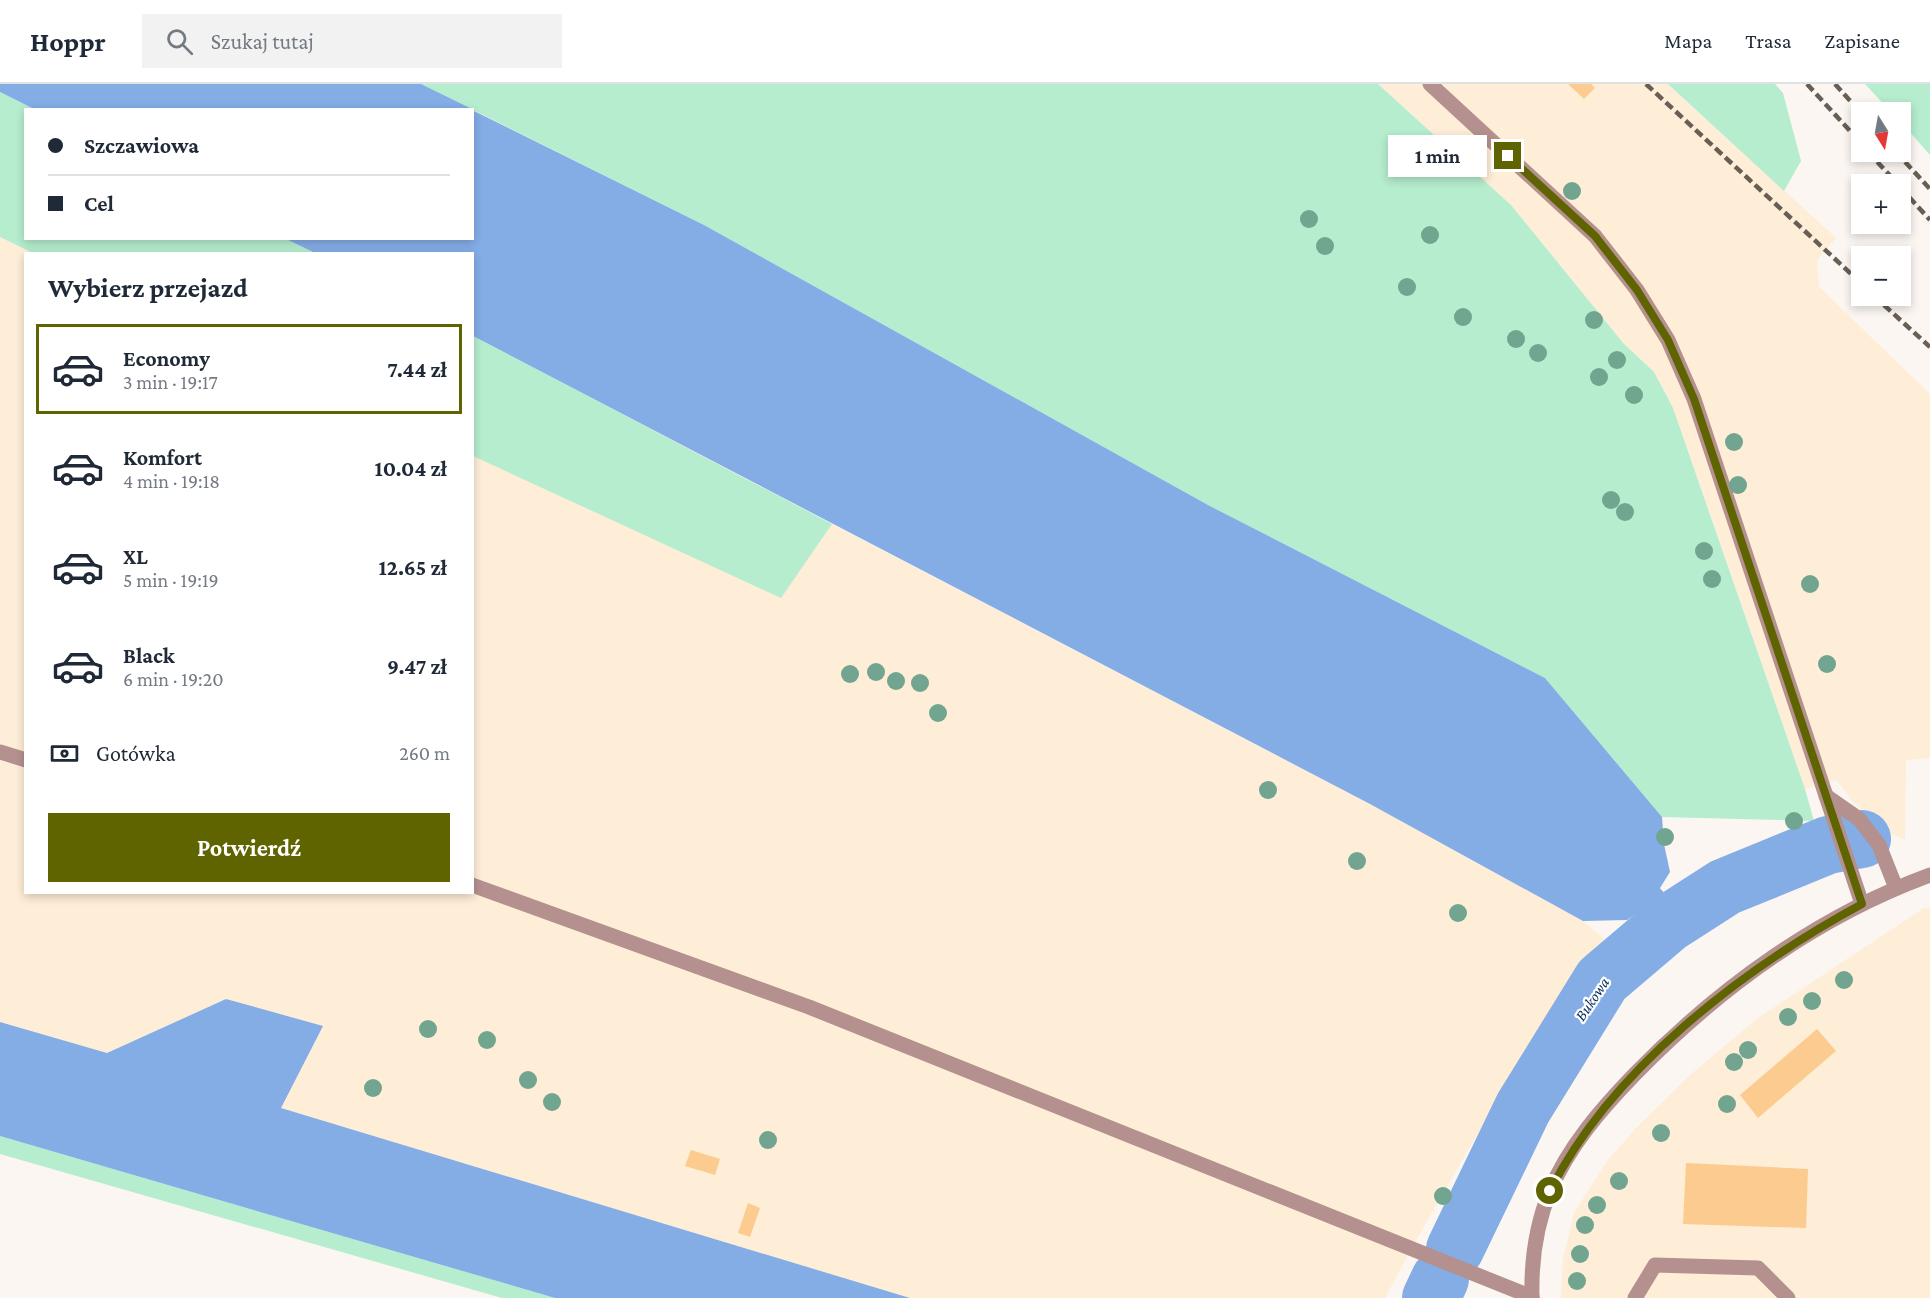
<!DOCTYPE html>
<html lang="pl">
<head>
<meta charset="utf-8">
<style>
  :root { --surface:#fff; --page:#f2f2f3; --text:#1f2937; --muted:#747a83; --line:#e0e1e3; --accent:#606400 }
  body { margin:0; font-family:"Crimson Pro",serif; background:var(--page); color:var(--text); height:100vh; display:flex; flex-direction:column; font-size:22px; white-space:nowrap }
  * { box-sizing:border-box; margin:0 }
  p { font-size:20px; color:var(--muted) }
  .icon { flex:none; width:33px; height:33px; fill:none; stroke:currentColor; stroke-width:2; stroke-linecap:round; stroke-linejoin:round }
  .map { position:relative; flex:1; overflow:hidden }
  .drawer { position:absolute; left:24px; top:168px; width:450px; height:642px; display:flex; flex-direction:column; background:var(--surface); border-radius:0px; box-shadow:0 3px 9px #0003 }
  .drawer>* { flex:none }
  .banner { position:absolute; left:24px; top:24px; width:450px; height:132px; border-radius:0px; box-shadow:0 3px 9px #0003; display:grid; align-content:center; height:132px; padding:0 24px; background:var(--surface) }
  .needle { width:39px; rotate:169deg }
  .buttons { position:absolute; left:1851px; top:18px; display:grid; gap:12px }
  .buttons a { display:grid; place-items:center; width:60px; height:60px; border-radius:0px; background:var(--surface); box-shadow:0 3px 9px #0003; font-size:30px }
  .end { position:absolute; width:27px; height:27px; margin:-14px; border:8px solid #606400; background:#fff; box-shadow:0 0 0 3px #fff }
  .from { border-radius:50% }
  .bubble { position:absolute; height:42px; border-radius:0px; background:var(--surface); box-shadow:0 3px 9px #0003; font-size:20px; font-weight:700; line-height:42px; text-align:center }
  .banner b { display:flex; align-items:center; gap:21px; height:57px; font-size:22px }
  .banner b+b { border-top:2px solid var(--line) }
  .banner i { width:15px; height:15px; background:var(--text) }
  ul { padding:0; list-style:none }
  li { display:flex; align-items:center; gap:18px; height:90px; margin:0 12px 9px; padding:0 12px; border:3px solid transparent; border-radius:0px }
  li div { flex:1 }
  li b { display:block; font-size:22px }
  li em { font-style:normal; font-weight:700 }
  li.selected { border-color:var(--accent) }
  li>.icon { width:54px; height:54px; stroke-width:1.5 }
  h2 { padding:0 24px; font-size:27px; line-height:72px }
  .pay { display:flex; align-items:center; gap:15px; height:66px; padding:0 24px; font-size:22px }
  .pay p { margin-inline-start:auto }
  .primary-button { display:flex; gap:12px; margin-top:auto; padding:12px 24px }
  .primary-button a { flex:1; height:69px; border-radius:0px; background:var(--accent); color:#fff; font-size:24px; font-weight:700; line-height:69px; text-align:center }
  header { display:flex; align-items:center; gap:36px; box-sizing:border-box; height:84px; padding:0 30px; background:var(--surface); border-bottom:2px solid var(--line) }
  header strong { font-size:28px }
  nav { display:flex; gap:33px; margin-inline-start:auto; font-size:21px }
  .search { width:420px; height:54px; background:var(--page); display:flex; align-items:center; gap:15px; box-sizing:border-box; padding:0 21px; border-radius:0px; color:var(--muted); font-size:22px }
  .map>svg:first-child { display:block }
  .built { fill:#feedd7 }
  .green { fill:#b5edce }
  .water { fill:#84ade6 }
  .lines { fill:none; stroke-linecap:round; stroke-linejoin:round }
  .canal { stroke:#84ade6; stroke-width:34 }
  .river { stroke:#84ade6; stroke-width:58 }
  .building { fill:#fbcb8f }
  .minor { stroke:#b4918e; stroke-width:15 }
  .rail { stroke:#675e54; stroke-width:4.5; stroke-dasharray:9 4.5; stroke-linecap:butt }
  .tree { fill:#71a58f }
  .route { stroke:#606400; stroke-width:8 }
  .labels { text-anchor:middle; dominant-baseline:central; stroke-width:4.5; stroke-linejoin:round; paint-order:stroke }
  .water-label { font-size:16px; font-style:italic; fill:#042c5f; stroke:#fff }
</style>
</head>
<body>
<header>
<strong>Hoppr</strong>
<div class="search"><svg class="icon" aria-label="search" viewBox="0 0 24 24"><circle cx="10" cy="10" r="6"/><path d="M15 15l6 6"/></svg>Szukaj tutaj</div>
<nav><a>Mapa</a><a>Trasa</a><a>Zapisane</a></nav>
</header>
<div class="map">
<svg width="1930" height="1214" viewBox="0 0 1930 1214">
  <rect width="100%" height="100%" fill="#fbf6f1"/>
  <g class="built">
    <polygon points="1378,0 1668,0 1836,154 1817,176 1819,203 1930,310 1930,674 1906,676 1905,756 1887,748 1853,718 1837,696 1805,705 1673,324 1654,288 1624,260 1511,121"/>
    <polygon points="0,151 39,169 26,170 26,808 472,808 473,370 781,513 832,440 1370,720 1583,837 1611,861 1533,954 1411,1165 1385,1214 910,1214 281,1024 322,943 226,915 107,969 0,938"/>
    <polygon points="1924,824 1930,825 1930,1214 1561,1214 1563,1175 1574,1129 1607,1077 1636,1044 1690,991 1758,934"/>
  </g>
  <g class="green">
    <polygon points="421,0 1378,0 1511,121 1624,260 1654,288 1673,324 1805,705 1814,737 1662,733 1545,594 1208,421 704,141"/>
    <polygon points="1668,0 1775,0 1783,9 1801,77 1784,107"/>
    <polygon points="1865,0 1930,0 1930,71 1901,38 1900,28 1891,28"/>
    <polygon points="0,8 34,25 26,26 26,154 286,155 315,169 35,170 0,153"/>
    <polygon points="473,252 832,440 781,514 473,372"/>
    <polygon points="0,1052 555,1214 502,1214 0,1070"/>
  </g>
  <g class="water">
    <polygon points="0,0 421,0 472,25 34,25 0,8"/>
    <polygon points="472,26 704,141 1208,421 1545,594 1662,733 1664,760 1670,788 1650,820 1627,836 1583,837 1370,720 473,252 472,170 315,169 286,155 472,154"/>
    <polygon points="226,915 323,942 281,1024 910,1214 555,1214 0,1052 0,938 107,969"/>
  </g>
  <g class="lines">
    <polyline class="canal" points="1620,786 1669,839"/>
    <g class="river">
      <polyline points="1455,1165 1523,1024 1602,896 1669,839 1725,803 1828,761 1862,755"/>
      <polyline points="1431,1214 1440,1195"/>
    </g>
  </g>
  <g class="building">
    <polygon points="1568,0 1591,0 1595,4 1584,15"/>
    <polygon points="1817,945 1836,967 1758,1034 1740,1011"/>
    <polygon points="691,1066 720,1075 715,1091 685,1082"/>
    <polygon points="1686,1079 1808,1085 1806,1144 1683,1140"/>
    <polygon points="748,1119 760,1124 750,1153 738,1149"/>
  </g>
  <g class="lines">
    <g class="minor">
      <polyline points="1430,0 1595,152 1637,206 1668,256 1694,315 1862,820"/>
      <polyline points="0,668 26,676"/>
      <polyline points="1826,712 1859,735 1879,761 1896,804"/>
      <polyline points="472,801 809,923 1532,1213"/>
      <path d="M1532,1214C1531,1178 1536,1141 1550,1107C1568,1063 1602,1024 1635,990C1718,905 1818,832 1930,791"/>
      <polyline points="1635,1214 1655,1181 1758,1184 1788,1214"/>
    </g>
    <g class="rail">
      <polyline points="1646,0 1862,200"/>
      <polyline points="1807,0 1862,60"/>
      <polyline points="1835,0 1862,30"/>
      <polyline points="1868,68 1898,100"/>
      <polyline points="1896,68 1930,105"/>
      <polyline points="1900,103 1930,136"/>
      <polyline points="1874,212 1930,263"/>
    </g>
  </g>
  <g class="tree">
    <circle cx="1572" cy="107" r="9"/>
    <circle cx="1309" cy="135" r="9"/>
    <circle cx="1430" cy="151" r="9"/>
    <circle cx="1325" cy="162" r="9"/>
    <circle cx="1407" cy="203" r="9"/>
    <circle cx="1463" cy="233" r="9"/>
    <circle cx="1594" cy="236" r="9"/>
    <circle cx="1516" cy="255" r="9"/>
    <circle cx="1538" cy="269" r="9"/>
    <circle cx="1617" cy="276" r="9"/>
    <circle cx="1599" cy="293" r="9"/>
    <circle cx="1634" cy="311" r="9"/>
    <circle cx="1734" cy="358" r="9"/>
    <circle cx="1738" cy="401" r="9"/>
    <circle cx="1611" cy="416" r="9"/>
    <circle cx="1625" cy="428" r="9"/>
    <circle cx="1704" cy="467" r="9"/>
    <circle cx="1712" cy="495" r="9"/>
    <circle cx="1810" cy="500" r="9"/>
    <circle cx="1827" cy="580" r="9"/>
    <circle cx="876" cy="588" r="9"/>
    <circle cx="850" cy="590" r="9"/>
    <circle cx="896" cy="597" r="9"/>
    <circle cx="920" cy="599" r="9"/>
    <circle cx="938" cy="629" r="9"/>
    <circle cx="1268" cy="706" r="9"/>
    <circle cx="1794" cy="737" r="9"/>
    <circle cx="1665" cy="753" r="9"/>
    <circle cx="1357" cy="777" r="9"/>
    <circle cx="1458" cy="829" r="9"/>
    <circle cx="1844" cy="896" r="9"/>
    <circle cx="1812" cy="917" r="9"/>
    <circle cx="1788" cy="933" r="9"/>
    <circle cx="428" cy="945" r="9"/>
    <circle cx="487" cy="956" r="9"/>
    <circle cx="1748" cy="966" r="9"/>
    <circle cx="1734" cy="978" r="9"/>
    <circle cx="528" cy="996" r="9"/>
    <circle cx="373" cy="1004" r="9"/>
    <circle cx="552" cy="1018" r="9"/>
    <circle cx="1727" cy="1020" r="9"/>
    <circle cx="1661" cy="1049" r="9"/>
    <circle cx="768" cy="1056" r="9"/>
    <circle cx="1619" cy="1097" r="9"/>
    <circle cx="1443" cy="1112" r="9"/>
    <circle cx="1597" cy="1121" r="9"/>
    <circle cx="1585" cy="1141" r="9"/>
    <circle cx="1580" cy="1170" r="9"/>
    <circle cx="1577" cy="1197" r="9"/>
  </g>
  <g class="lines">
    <path class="route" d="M1508,72L1595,152L1637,206L1668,256L1694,315L1862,820C1744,884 1611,985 1550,1107"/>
  </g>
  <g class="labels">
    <g class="water-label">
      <text transform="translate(1592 915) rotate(-56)">Bukowa</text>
    </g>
  </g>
</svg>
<div class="buttons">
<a><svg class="needle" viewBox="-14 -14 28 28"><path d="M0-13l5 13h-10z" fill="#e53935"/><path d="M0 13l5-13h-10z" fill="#747a83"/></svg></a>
<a>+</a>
<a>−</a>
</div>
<i class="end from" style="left:1550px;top:1107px"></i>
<i class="end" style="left:1508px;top:72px"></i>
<div class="bubble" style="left:1388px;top:51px;width:99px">1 min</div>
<div class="banner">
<b><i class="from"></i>Szczawiowa</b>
<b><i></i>Cel</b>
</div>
<section class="drawer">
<h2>Wybierz przejazd</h2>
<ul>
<li class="selected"><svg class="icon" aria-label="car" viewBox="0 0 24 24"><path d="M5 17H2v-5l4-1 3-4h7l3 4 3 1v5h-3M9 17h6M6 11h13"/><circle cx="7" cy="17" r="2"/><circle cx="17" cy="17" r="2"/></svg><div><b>Economy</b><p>3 min · 19:17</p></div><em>7.44 zł</em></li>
<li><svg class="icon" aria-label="car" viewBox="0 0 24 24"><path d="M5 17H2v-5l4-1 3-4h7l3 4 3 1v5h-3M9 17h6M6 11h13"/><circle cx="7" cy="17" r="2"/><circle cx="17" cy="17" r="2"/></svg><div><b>Komfort</b><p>4 min · 19:18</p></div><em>10.04 zł</em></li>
<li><svg class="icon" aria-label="car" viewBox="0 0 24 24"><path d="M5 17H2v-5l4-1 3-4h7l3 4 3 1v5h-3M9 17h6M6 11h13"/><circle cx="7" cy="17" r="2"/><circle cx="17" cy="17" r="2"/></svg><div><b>XL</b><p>5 min · 19:19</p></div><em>12.65 zł</em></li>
<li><svg class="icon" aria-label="car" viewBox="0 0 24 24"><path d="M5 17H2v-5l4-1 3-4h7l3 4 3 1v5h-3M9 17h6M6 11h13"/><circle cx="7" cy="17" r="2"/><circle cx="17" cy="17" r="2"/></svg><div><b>Black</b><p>6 min · 19:20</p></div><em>9.47 zł</em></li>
</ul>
<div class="pay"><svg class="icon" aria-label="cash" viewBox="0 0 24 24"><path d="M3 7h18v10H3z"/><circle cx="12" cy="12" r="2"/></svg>Gotówka<p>260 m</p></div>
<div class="primary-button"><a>Potwierdź</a></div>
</section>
</div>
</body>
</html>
